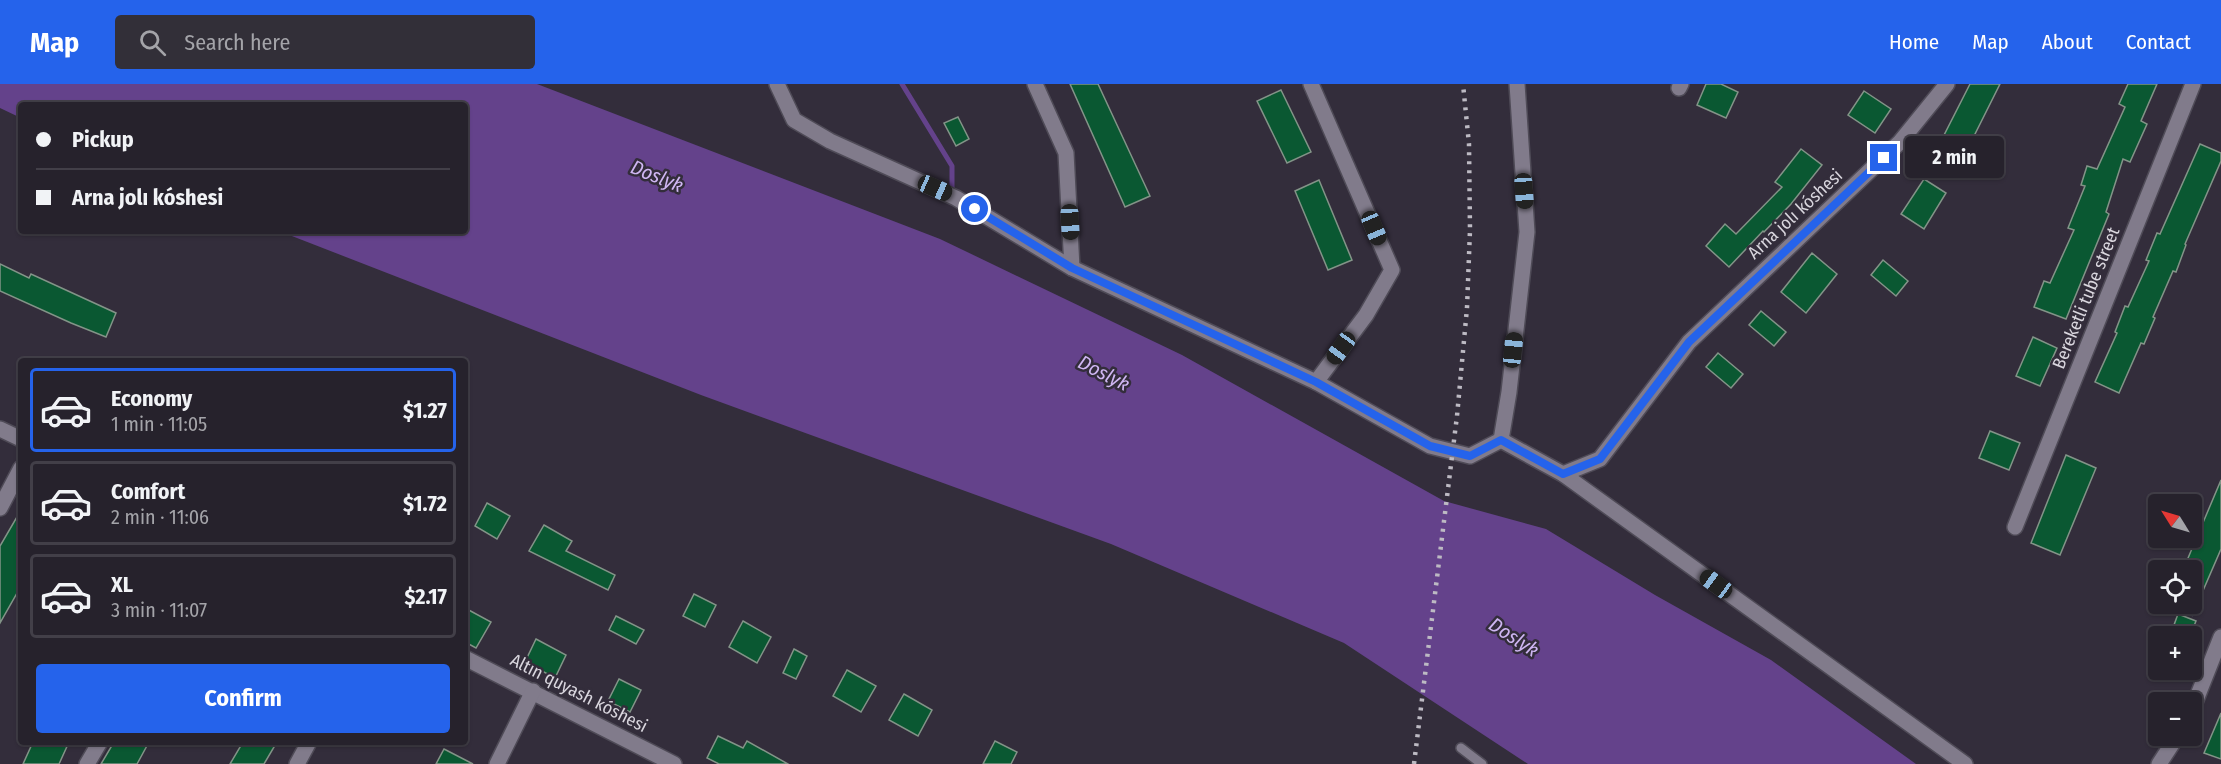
<!DOCTYPE html>
<html lang="en">
<head>
<meta charset="utf-8">
<style>
  :root { --surface:#26222c; --page:#322f38; --text:#f1f3f6; --muted:#a4a4a9; --line:#423f48; --accent:#2563eb }
  body { margin:0; font-family:"Fira Sans Condensed",sans-serif; background:var(--page); color:var(--text); height:100vh; display:flex; flex-direction:column; font-size:22px; white-space:nowrap }
  * { box-sizing:border-box; margin:0 }
  p { font-size:20px; color:var(--muted) }
  .icon { flex:none; width:33px; height:33px; fill:none; stroke:currentColor; stroke-width:2; stroke-linecap:round; stroke-linejoin:round }
  .map { position:relative; flex:1; overflow:hidden }
  .side { position:absolute; left:18px; top:274px; width:450px; height:387px; display:flex; flex-direction:column; background:var(--surface); border-radius:6px; box-shadow:0 2px 4px #0004,0 0 0 2px var(--line) }
  .side>* { flex:none }
  .guide { position:absolute; left:18px; top:18px; width:450px; height:132px; border-radius:6px; box-shadow:0 2px 4px #0004,0 0 0 2px var(--line); display:grid; align-content:center; height:132px; padding:0 18px; background:var(--surface) }
  .needle { width:39px; rotate:307deg }
  .tools { position:absolute; left:2148px; top:410px; display:grid; gap:12px }
  .tools a { display:grid; place-items:center; width:54px; height:54px; border-radius:6px; background:var(--surface); box-shadow:0 2px 4px #0004,0 0 0 2px var(--line); font-size:30px }
  .end { position:absolute; width:27px; height:27px; margin:-14px; border:8px solid #2563eb; background:#fff; box-shadow:0 0 0 3px #fff }
  .from { border-radius:50% }
  .bubble { position:absolute; height:42px; border-radius:6px; background:var(--surface); box-shadow:0 2px 4px #0004,0 0 0 2px var(--line); font-size:20px; font-weight:700; line-height:42px; text-align:center }
  .car { position:absolute; width:18px; height:36px; margin:-18px -9px; border-radius:8px; box-shadow:0 0 4px 2px #0007; background:linear-gradient(#222 24%,#8ab4d8 0 40%,#222 0 76%,#8ab4d8 0 86%,#222 0) }
  .guide b { display:flex; align-items:center; gap:21px; height:57px; font-size:22px }
  .guide b+b { border-top:2px solid var(--line) }
  .guide i { width:15px; height:15px; background:var(--text) }
  ul { padding:10px 0 0; list-style:none }
  li { display:flex; align-items:center; gap:18px; height:84px; margin:0 12px 9px; padding:0 6px; border:3px solid var(--line); border-radius:6px }
  li div { flex:1 }
  li b { display:block; font-size:22px }
  li em { font-style:normal; font-weight:700 }
  li.current { border-color:var(--accent) }
  li>.icon { width:54px; height:54px; stroke-width:1.5 }
  .cta { display:flex; gap:12px; margin-top:auto; padding:12px 18px }
  .cta a { flex:1; height:69px; border-radius:6px; background:var(--accent); color:#fff; font-size:24px; font-weight:700; line-height:69px; text-align:center }
  header { display:flex; align-items:center; gap:36px; box-sizing:border-box; height:84px; padding:0 30px; background:var(--accent); color:#fff }
  header strong { font-size:28px }
  nav { display:flex; gap:33px; margin-inline-start:auto; font-size:21px }
  .search { width:420px; height:54px; background:var(--page); display:flex; align-items:center; gap:15px; box-sizing:border-box; padding:0 21px; border-radius:6px; color:var(--muted); font-size:22px }
  .map>svg:first-child { display:block }
  .water { fill:#64428b }
  .lines { fill:none; stroke-linecap:round; stroke-linejoin:round }
  .stream { stroke:#64428b; stroke-width:5 }
  .building { fill:#0a5832; stroke:#839488; stroke-width:1.5 }
  .lane-casing { stroke:#4f4b57; stroke-width:12 }
  .street-casing { stroke:#4f4b57; stroke-width:18 }
  .lane { stroke:#817b8b; stroke-width:9 }
  .street { stroke:#817b8b; stroke-width:15 }
  .rail { stroke:#bdbac3; stroke-width:4.5; stroke-dasharray:3 6; stroke-linecap:butt }
  .route { stroke:#2563eb; stroke-width:8 }
  .labels { text-anchor:middle; dominant-baseline:central; stroke-width:5; stroke-linejoin:round; paint-order:stroke }
  .street-label { font-size:18px; fill:#d9d6de; stroke:#332d3b }
  .water-label { font-size:20px; font-style:italic; fill:#cfb6f3; stroke:#332d3b }
</style>
</head>
<body>
<header>
<strong>Map</strong>
<div class="search"><svg class="icon" aria-label="search" viewBox="0 0 24 24"><circle cx="10" cy="10" r="6"/><path d="M15 15l6 6"/></svg>Search here</div>
<nav><a>Home</a><a>Map</a><a>About</a><a>Contact</a></nav>
</header>
<div class="map">
<svg width="2221" height="680" viewBox="0 0 2221 680">
  <rect width="100%" height="100%" fill="#332d3b"/>
  <polygon class="water" points="0,0 537,0 940,155 1182,271 1444,417 1546,445 1655,511 1771,576 1916,680 1528,680 1344,559 1111,460 701,311 279,147 465,147 465,21 21,21 21,34 0,24"/>
  <g class="lines">
    <polyline class="stream" points="902,0 952,82 952,109"/>
  </g>
  <g class="building">
    <polygon points="1070,0 1098,0 1150,112 1125,123"/>
    <polygon points="1706,0 1721,0 1738,8 1726,34 1697,21"/>
    <polygon points="1970,0 2000,0 1962,76 1938,63"/>
    <polygon points="2128,0 2157,0 2141,37 2147,40 2130,78 2123,75 2106,128 2109,130 2066,235 2034,223 2044,197 2050,199 2074,146 2068,144 2085,102 2081,101 2087,82 2097,85 2125,23 2119,20"/>
    <polygon points="1281,6 1311,68 1287,79 1257,17"/>
    <polygon points="1864,7 1891,25 1875,49 1848,31"/>
    <polygon points="958,33 969,55 956,62 944,39"/>
    <polygon points="2200,60 2221,69 2221,77 2185,160 2186,161 2176,188 2173,187 2153,233 2155,234 2144,260 2141,259 2119,309 2095,298 2117,249 2115,248 2125,222 2128,223 2149,177 2146,176 2157,149 2160,150"/>
    <polygon points="1801,65 1822,81 1791,120 1764,148 1763,147 1729,183 1706,162 1725,140 1736,150 1782,103 1775,98"/>
    <polygon points="1924,95 1946,109 1924,145 1901,130"/>
    <polygon points="1319,96 1352,176 1328,186 1295,107"/>
    <polygon points="1812,169 1837,190 1806,229 1781,208"/>
    <polygon points="1883,176 1908,197 1896,212 1871,191"/>
    <polygon points="0,180 29,194 31,190 116,229 106,253 71,239 0,207"/>
    <polygon points="1761,227 1786,248 1774,262 1749,241"/>
    <polygon points="2033,253 2057,264 2040,302 2016,292"/>
    <polygon points="1718,269 1743,290 1731,304 1706,283"/>
    <polygon points="1990,347 2020,359 2009,386 1979,374"/>
    <polygon points="2066,371 2096,384 2060,471 2031,459"/>
    <polygon points="2221,396 2221,465 2192,532 2192,486 2183,486"/>
    <polygon points="487,419 510,432 497,455 475,442"/>
    <polygon points="21,426 21,502 0,539 0,462"/>
    <polygon points="544,441 572,457 566,467 615,491 608,506 529,467"/>
    <polygon points="694,510 716,521 705,543 683,532"/>
    <polygon points="465,524 491,538 476,564 465,558"/>
    <polygon points="2178,530 2196,537 2190,552 2170,552"/>
    <polygon points="616,532 644,546 636,560 609,546"/>
    <polygon points="743,537 771,553 757,579 729,563"/>
    <polygon points="536,555 566,571 555,594 525,578"/>
    <polygon points="794,565 807,572 796,595 783,589"/>
    <polygon points="847,586 876,602 861,628 833,612"/>
    <polygon points="619,595 641,606 630,628 608,617"/>
    <polygon points="904,610 932,626 918,652 889,636"/>
    <polygon points="2221,629 2221,675 2204,669"/>
    <polygon points="718,652 743,664 747,657 788,680 719,680 707,674"/>
    <polygon points="995,657 1017,668 1011,680 983,680"/>
    <polygon points="33,658 69,658 59,680 23,680"/>
    <polygon points="114,658 149,658 137,680 101,680"/>
    <polygon points="243,658 277,658 264,680 230,680"/>
    <polygon points="444,665 473,680 436,680"/>
  </g>
  <g class="lines">
    <g class="lane-casing">
      <polyline id="lane" points="1461,664 1482,680"/>
    </g>
    <g class="street-casing">
      <g id="street">
        <polyline points="777,0 794,36 830,57 956,114 1072,184 1316,298 1430,362 1470,372 1501,356"/>
        <polyline points="1035,0 1066,69 1072,184"/>
        <polyline points="1311,0 1392,186 1366,231 1316,298"/>
        <polyline points="1679,4 1681,0"/>
        <polyline points="0,345 21,355"/>
        <polyline points="1501,356 1563,390 1965,680"/>
        <polyline points="1501,356 1509,308 1527,148 1517,0"/>
        <polyline points="1563,390 1600,375 1689,258 1900,58 1947,0"/>
        <polyline points="0,424 21,384"/>
        <polyline points="2015,443 2193,0"/>
        <polyline points="465,574 674,680"/>
        <polyline points="2192,626 2221,553"/>
        <polyline points="87,680 100,658"/>
        <polyline points="297,680 309,658"/>
        <polyline points="497,680 533,607"/>
        <polyline points="2159,680 2178,651"/>
      </g>
    </g>
    <use href="#lane" class="lane"/>
    <use href="#street" class="street"/>
    <polyline class="rail" points="1414,680 1457,332 1467,224 1470,146 1469,60 1463,0"/>
  </g>
  <g class="lines">
    <polyline class="route" points="975,125 1072,184 1316,298 1430,362 1470,372 1501,356 1563,390 1600,375 1689,258 1884,74"/>
  </g>
  <g class="labels">
    <g class="street-label">
      <text transform="translate(1795 130) rotate(-43)">Arna jolı kóshesi</text>
      <text transform="translate(2086 214) rotate(-68)">Bereketli tube street</text>
      <text transform="translate(579 609) rotate(27)">Altın quyash kóshesi</text>
    </g>
    <g class="water-label">
      <text transform="translate(657 92) rotate(22)">Doslyk</text>
      <text transform="translate(1104 289) rotate(27)">Doslyk</text>
      <text transform="translate(1514 553) rotate(33)">Doslyk</text>
    </g>
  </g>
</svg>
<div class="tools">
<a><svg class="needle" viewBox="-14 -14 28 28"><path d="M0-13l5 13h-10z" fill="#e53935"/><path d="M0 13l5-13h-10z" fill="#a4a4a9"/></svg></a>
<a><svg class="icon" aria-label="locate" viewBox="0 0 24 24"><circle cx="12" cy="12" r="6"/><path d="M12 2v4M12 18v4M2 12h4M18 12h4"/></svg></a>
<a>+</a>
<a>−</a>
</div>
<i class="end from" style="left:975px;top:125px"></i>
<i class="end" style="left:1884px;top:74px"></i>
<div class="bubble" style="left:1905px;top:52px;width:99px">2 min</div>
<i class="car" style="left:935px;top:104px;rotate:114deg"></i>
<i class="car" style="left:1524px;top:107px;rotate:176deg"></i>
<i class="car" style="left:1070px;top:138px;rotate:177deg"></i>
<i class="car" style="left:1374px;top:144px;rotate:157deg"></i>
<i class="car" style="left:1341px;top:264px;rotate:216deg"></i>
<i class="car" style="left:1513px;top:266px;rotate:6deg"></i>
<i class="car" style="left:1716px;top:500px;rotate:306deg"></i>
<div class="guide">
<b><i class="from"></i>Pickup</b>
<b><i></i>Arna jolı kóshesi</b>
</div>
<section class="side">
<ul>
<li class="current"><svg class="icon" aria-label="car" viewBox="0 0 24 24"><path d="M5 17H2v-5l4-1 3-4h7l3 4 3 1v5h-3M9 17h6M6 11h13"/><circle cx="7" cy="17" r="2"/><circle cx="17" cy="17" r="2"/></svg><div><b>Economy</b><p>1 min · 11:05</p></div><em>$1.27</em></li>
<li><svg class="icon" aria-label="car" viewBox="0 0 24 24"><path d="M5 17H2v-5l4-1 3-4h7l3 4 3 1v5h-3M9 17h6M6 11h13"/><circle cx="7" cy="17" r="2"/><circle cx="17" cy="17" r="2"/></svg><div><b>Comfort</b><p>2 min · 11:06</p></div><em>$1.72</em></li>
<li><svg class="icon" aria-label="car" viewBox="0 0 24 24"><path d="M5 17H2v-5l4-1 3-4h7l3 4 3 1v5h-3M9 17h6M6 11h13"/><circle cx="7" cy="17" r="2"/><circle cx="17" cy="17" r="2"/></svg><div><b>XL</b><p>3 min · 11:07</p></div><em>$2.17</em></li>
</ul>
<div class="cta"><a>Confirm</a></div>
</section>
</div>
</body>
</html>
